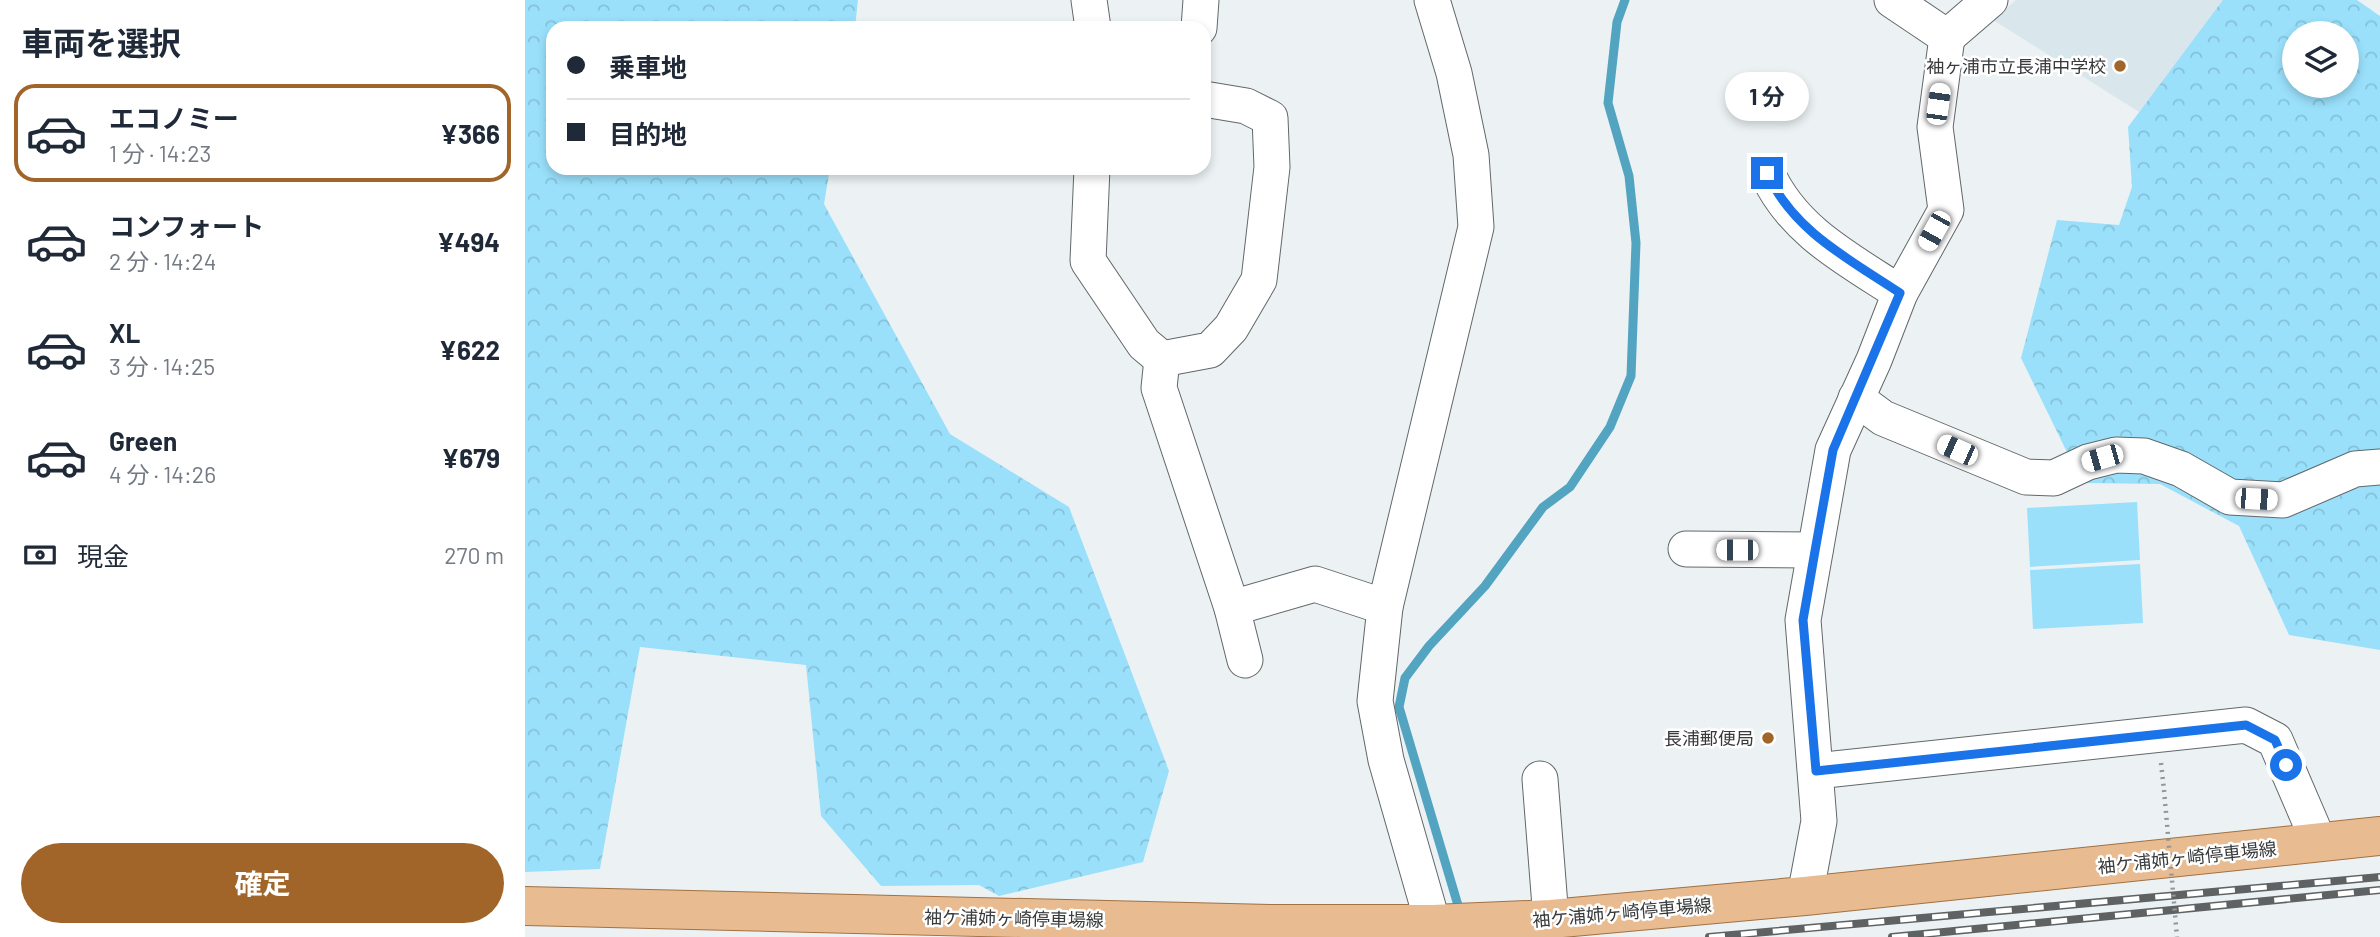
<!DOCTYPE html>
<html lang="ja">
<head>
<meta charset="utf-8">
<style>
  :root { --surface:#fff; --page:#f6f6f7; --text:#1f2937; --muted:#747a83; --line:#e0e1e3; --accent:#a26529 }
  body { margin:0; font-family:Barlow,"Noto Sans JP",sans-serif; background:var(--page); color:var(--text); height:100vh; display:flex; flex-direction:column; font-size:26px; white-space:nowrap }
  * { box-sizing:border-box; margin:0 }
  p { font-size:23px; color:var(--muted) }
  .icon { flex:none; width:38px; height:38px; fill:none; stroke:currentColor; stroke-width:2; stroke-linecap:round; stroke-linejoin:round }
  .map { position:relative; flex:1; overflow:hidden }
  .side { display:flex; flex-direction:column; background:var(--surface); width:525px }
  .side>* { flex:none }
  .top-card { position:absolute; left:21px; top:21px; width:665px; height:154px; border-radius:21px; box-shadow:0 4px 10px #0003; display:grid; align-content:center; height:154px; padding:0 21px; background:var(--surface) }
  .fabs { position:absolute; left:1757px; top:21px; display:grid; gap:14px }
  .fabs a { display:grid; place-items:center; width:77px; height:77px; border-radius:50%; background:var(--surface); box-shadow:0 4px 10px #0003; font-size:35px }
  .end { position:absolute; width:32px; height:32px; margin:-16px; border:9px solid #1a73e8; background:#fff; box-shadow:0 0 0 4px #fff }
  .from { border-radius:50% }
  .bubble { position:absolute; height:49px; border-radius:24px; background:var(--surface); box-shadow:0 4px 10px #0003; font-size:23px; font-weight:700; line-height:49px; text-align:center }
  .car { position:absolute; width:21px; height:42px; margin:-21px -10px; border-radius:9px; box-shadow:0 0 5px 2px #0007; background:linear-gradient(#fff 24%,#345 0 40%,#fff 0 76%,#345 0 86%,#fff 0) }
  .top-card b { display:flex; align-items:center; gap:24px; height:66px; font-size:26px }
  .top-card b+b { border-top:2px solid var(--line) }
  .top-card i { width:18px; height:18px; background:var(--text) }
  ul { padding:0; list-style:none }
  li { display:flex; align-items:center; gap:21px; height:98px; margin:0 14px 10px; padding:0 7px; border:4px solid transparent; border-radius:21px }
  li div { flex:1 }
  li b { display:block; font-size:26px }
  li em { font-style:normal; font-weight:700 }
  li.selected { border-color:var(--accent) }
  li>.icon { width:63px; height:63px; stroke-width:1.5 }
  h2 { padding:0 21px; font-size:32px; line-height:84px }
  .pay { display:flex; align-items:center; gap:18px; height:77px; padding:0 21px; font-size:26px }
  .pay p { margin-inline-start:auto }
  .button { display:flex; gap:14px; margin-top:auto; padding:14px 21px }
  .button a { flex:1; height:80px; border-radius:42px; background:var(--accent); color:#fff; font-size:28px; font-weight:700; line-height:80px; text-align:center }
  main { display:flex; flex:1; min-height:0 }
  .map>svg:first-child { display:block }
  .built { fill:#d9e6ec }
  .grass { fill:#9ae0fb }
  .forest { fill:url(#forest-crowns); fill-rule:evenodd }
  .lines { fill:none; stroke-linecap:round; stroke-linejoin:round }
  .stream { stroke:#52a4c1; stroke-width:9 }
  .minor-casing { stroke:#62686a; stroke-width:37 }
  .major-casing { stroke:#a17142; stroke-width:40 }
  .path { stroke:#939798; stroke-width:4.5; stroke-dasharray:2 5; stroke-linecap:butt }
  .minor { stroke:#fff; stroke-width:35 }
  .major { stroke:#e8bb90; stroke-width:38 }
  .rail-casing { stroke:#5f6263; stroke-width:8 }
  .rail { stroke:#fff; stroke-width:5; stroke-dasharray:16; stroke-linecap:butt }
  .path-bridge { stroke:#939798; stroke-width:4.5; stroke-dasharray:2 5; stroke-linecap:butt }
  .route { stroke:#1a73e8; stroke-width:9 }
  .poi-dot { fill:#a26529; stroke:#fff; stroke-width:2.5 }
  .labels { text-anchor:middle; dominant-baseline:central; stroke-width:5; stroke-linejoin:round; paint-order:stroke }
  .poi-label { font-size:18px; fill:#383a3b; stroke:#fff; text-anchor:end }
  .street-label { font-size:18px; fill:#383a3b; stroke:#fff }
</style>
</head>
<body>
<main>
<section class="side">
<h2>車両を選択</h2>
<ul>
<li class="selected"><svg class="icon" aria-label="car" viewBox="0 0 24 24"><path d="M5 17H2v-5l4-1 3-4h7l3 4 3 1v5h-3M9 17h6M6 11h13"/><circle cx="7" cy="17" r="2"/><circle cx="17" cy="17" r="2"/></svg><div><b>エコノミー</b><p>1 分 · 14:23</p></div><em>¥366</em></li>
<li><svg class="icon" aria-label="car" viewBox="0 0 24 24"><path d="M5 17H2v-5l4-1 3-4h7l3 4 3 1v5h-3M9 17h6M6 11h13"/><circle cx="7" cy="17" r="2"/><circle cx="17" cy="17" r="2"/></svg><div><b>コンフォート</b><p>2 分 · 14:24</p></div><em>¥494</em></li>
<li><svg class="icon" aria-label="car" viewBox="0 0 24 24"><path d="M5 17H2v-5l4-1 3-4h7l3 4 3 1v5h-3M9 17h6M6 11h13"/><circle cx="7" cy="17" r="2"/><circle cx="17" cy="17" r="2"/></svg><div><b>XL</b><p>3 分 · 14:25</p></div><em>¥622</em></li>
<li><svg class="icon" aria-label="car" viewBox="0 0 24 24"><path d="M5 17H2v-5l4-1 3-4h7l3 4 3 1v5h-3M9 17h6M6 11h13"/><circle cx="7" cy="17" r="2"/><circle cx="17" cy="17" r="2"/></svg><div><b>Green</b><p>4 分 · 14:26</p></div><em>¥679</em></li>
</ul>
<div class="pay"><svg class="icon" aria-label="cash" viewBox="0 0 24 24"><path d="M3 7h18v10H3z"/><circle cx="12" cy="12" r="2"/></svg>現金<p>270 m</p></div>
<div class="button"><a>確定</a></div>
</section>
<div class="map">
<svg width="1855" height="937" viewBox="0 0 1855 937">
  <defs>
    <pattern id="forest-crowns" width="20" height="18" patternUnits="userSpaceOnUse" patternTransform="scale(1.75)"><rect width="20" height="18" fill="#9ae0fb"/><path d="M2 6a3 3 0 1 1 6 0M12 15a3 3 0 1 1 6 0" fill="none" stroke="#85c1d8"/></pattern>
  </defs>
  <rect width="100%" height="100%" fill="#ecf2f4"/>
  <polygon class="built" points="1491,0 1701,0 1614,112 1468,20"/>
  <g class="grass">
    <polygon points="1612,502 1615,560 1505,567 1502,508"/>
    <polygon points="1615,564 1618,623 1508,629 1505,570"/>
  </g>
  <g class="forest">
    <polygon points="0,0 333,0 330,28 28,28 28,168 305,168 299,204 425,434 544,507 644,771 618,862 474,896 454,885 356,886 296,816 281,665 115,647 75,869 0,872"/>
    <path d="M1698,0H1832L1855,16V650L1764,635L1714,526L1635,484L1557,483L1496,358L1532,220L1594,225L1607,187L1603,127ZM1769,33H1822V86H1769Z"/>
  </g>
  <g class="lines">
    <polyline class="stream" points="935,912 874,707 880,678 904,646 960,586 1018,507 1045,487 1085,427 1106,376 1111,243 1104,176 1083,103 1092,22 1100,0"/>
    <g class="minor-casing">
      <g id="minor">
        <polyline points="564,0 568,28"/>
        <polyline points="907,0 929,73 946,155 951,227 860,607 850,701 861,760 908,924"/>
        <polyline points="674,28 676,0"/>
        <polyline points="1422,37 1465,0"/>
        <polyline points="567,168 563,261 619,344 637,359"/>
        <path d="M1242,173C1268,231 1323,259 1375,293"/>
        <polyline points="637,359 685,350 706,328 734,280 747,167 745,118 721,106 679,99"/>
        <polyline points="637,359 634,388 707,608 720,660"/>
        <polyline points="1331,398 1358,418 1501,477 1529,478 1563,462 1591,455 1619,456 1656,469 1705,497 1758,500 1830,469 1855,467"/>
        <polyline points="1161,549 1290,550"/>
        <polyline points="707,608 790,584 860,607"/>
        <polyline points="1291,771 1721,725 1750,740 1793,840"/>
        <polyline points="1015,779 1026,919"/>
        <polyline points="1280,896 1294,821 1278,620 1308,450 1349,360 1375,293 1421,210 1410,127 1422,37 1367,0"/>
      </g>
    </g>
    <g class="major-casing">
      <polyline id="major" points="0,906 745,924 908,924 1026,919 1280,896 1855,836"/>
    </g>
    <polyline class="path" points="1636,763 1639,790"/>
    <use href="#minor" class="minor"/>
    <use href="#major" class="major"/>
    <g class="rail-casing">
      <g id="rail">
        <polyline points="1184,937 1855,877"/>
        <polyline points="1367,937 1855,890"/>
      </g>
    </g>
    <use href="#rail" class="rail"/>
    <polyline class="path-bridge" points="1639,790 1652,937"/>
  </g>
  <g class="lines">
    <path class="route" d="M1242,173C1268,231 1324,259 1375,293L1308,450L1290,551L1278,620L1291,771L1721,725L1750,740L1761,765"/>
  </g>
  <g class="poi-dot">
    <circle cx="1595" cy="66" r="7"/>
    <circle cx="1243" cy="738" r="7"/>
  </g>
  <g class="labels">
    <g class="poi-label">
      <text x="1581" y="66">袖ヶ浦市立長浦中学校</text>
      <text x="1229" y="738">長浦郵便局</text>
    </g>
    <g class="street-label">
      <text transform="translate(1662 857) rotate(-6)">袖ケ浦姉ヶ崎停車場線</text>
      <text transform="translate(1097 912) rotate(-5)">袖ケ浦姉ヶ崎停車場線</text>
      <text transform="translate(489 918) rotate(1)">袖ケ浦姉ヶ崎停車場線</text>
    </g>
  </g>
</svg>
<div class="fabs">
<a><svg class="icon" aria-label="layers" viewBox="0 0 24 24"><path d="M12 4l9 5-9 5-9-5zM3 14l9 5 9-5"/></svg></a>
</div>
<i class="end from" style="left:1761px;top:765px"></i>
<i class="end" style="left:1242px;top:173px"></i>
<div class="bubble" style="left:1200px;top:72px;width:84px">1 分</div>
<i class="car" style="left:1413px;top:104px;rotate:8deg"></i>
<i class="car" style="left:1409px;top:231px;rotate:209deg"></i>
<i class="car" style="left:1432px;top:450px;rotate:294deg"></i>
<i class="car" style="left:1577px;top:458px;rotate:254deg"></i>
<i class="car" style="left:1731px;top:499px;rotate:93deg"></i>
<i class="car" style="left:1212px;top:550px;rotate:270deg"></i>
<div class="top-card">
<b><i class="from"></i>乗車地</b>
<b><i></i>目的地</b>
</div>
</div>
</main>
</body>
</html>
